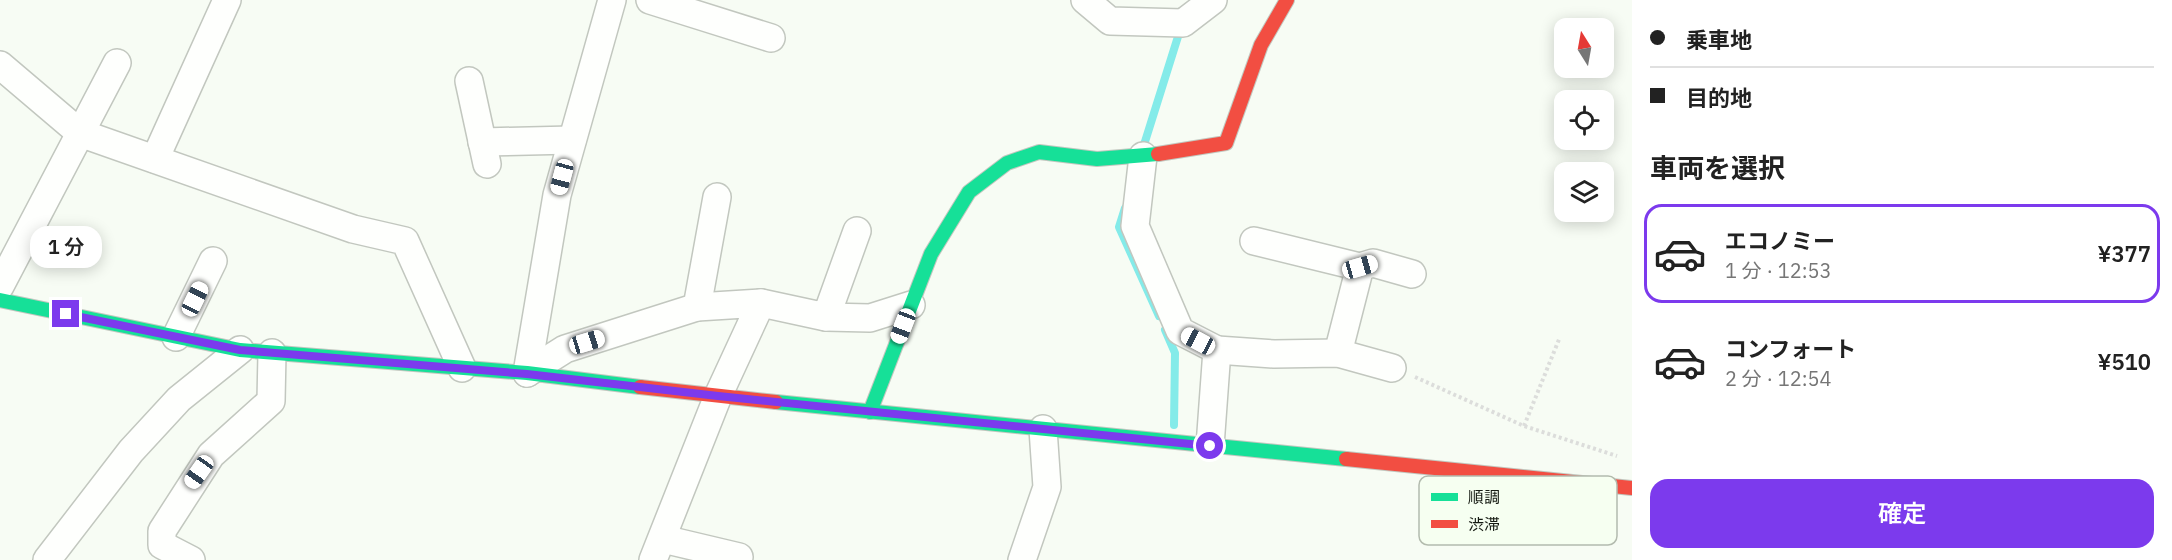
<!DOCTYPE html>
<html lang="ja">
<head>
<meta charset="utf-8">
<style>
  :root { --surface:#fff; --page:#f6f6f6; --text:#222; --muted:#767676; --line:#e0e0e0; --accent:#7c3aed }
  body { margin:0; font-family:"IBM Plex Sans","Noto Sans JP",sans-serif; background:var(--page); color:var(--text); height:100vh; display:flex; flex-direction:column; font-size:22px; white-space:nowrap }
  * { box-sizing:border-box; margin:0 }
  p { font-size:20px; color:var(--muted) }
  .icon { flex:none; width:33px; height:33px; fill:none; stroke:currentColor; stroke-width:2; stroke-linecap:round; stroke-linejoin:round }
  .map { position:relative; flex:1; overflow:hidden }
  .side { display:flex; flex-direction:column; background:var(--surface); width:540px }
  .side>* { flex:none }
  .hud { display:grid; align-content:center; height:132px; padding:0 18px; background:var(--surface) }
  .needle { width:39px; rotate:349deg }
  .fabs { position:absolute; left:1554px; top:18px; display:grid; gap:12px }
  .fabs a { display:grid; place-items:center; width:60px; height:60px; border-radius:12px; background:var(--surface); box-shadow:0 3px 15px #0003; font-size:30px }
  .end { position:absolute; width:27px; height:27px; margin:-14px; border:8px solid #7c3aed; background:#fff; box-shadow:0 0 0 3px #fff }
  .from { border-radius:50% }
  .bubble { position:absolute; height:42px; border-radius:18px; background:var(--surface); box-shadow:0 3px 15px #0003; font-size:20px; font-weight:600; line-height:42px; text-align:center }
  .car { position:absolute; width:18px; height:36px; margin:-18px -9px; border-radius:8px; box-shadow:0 0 4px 2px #0007; background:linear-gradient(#fff 24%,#345 0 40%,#fff 0 76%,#345 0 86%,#fff 0) }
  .hud b { display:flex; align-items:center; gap:21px; height:57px; font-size:22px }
  .hud b+b { border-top:2px solid var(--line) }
  .hud i { width:15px; height:15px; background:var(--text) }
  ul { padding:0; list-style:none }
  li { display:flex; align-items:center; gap:18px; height:99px; margin:0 12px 9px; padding:0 6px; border:3px solid transparent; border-radius:18px }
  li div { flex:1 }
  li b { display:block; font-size:22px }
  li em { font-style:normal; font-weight:600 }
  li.current { border-color:var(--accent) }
  li>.icon { width:54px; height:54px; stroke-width:1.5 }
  h2 { padding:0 18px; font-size:27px; line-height:72px }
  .button { display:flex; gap:12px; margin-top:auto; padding:12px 18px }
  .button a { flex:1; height:69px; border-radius:18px; background:var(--accent); color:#fff; font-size:24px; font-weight:600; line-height:69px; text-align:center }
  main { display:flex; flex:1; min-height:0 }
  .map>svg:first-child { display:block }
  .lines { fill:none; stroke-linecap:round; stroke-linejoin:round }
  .stream { stroke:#84ebe9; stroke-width:8 }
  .street-casing { stroke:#c2c7bf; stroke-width:30 }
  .fast-casing { stroke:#c2c7bf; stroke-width:16 }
  .jam-casing { stroke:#c2c7bf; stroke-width:16 }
  .path { stroke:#dcdddb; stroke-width:4; stroke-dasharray:3 3; stroke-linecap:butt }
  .street { stroke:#fefffd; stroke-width:27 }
  .fast { stroke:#16e098; stroke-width:14 }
  .jam { stroke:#f24e42; stroke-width:14 }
  .route { stroke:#7c3aed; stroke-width:8 }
  .key { fill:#f6fff1; stroke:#b3bbae; stroke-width:1.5 }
  .key-label { font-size:16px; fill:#161b13 }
</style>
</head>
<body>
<main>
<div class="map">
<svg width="1632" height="560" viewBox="0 0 1632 560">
  <rect width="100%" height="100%" fill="#f7fcf4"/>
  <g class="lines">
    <g class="stream">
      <polyline points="1143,148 1181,27"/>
      <polyline points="1125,208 1119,227 1159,316"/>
      <polyline points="1165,330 1175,353 1174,425"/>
    </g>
    <g class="street-casing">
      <g id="street">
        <polyline points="650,0 771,38"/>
        <polyline points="1085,0 1110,21 1183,23 1213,0"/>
        <polyline points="0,65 80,133 353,229 405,241 462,368"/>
        <polyline points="469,81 487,164"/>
        <polyline points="482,142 572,140"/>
        <polyline points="1143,156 1135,226 1180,331 1217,350 1210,446"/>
        <polyline points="155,159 227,0"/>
        <polyline points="1254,241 1360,267"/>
        <polyline points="0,286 117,63"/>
        <polyline points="761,303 826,317 857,231"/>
        <polyline points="826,317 870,318 911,305"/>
        <polyline points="176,337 213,261"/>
        <polyline points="1217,350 1274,354 1338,353 1392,368"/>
        <polyline points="1338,353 1360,267 1373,263 1412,274"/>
        <polyline points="527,373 557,195 612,0"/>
        <polyline points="527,373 565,349 697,307 717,197"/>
        <polyline points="663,539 739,557"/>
        <polyline points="47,560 131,451 179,399 240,350"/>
        <polyline points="191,560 162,545 162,531 211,455 271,401 272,353"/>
        <polyline points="653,560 718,396 761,303 697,307"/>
        <polyline points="1022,560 1047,487 1043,429"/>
      </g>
    </g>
    <g class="fast-casing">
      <g id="fast">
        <polyline points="0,300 240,350 527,373 640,387"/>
        <polyline points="776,402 1346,459"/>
        <polyline points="870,412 931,254 969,192 1007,163 1039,152 1097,159 1158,154"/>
      </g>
    </g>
    <g class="jam-casing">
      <g id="jam">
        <polyline points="1158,154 1226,143 1261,45 1287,0"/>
        <polyline points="640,387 776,402"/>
        <polyline points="1346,459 1632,488"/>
      </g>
    </g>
    <g class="path">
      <polyline points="1415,377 1524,426 1617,456"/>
      <polyline points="1524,426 1560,337"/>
    </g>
    <use href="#street" class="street"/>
    <use href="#fast" class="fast"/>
    <use href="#jam" class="jam"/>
  </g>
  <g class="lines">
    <polyline class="route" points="66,314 240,350 527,374 718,396 1210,446"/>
  </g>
  <rect x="1419" y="476" width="198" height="69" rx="9" class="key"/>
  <rect x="1431" y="493" width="27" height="8" fill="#16e098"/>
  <rect x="1431" y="520" width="27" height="8" fill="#f24e42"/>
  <g class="key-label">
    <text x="1468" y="503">順調</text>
    <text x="1468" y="530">渋滞</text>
  </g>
</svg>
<div class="fabs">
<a><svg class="needle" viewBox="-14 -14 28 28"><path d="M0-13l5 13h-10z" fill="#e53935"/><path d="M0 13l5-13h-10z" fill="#767676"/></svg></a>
<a><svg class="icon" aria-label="locate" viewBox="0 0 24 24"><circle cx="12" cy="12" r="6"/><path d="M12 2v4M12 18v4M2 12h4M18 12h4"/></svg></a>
<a><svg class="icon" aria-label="layers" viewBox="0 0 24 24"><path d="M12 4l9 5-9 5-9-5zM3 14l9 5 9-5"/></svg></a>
</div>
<i class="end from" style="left:1210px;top:446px"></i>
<i class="end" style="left:66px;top:314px"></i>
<div class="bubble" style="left:30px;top:226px;width:72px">1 分</div>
<i class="car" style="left:562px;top:177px;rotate:195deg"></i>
<i class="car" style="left:1360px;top:267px;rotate:74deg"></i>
<i class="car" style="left:195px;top:299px;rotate:26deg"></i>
<i class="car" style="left:903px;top:326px;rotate:201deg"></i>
<i class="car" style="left:1198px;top:341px;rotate:298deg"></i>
<i class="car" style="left:587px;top:342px;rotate:73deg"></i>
<i class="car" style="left:199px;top:472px;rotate:215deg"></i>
</div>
<section class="side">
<div class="hud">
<b><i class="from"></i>乗車地</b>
<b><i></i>目的地</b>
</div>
<h2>車両を選択</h2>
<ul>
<li class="current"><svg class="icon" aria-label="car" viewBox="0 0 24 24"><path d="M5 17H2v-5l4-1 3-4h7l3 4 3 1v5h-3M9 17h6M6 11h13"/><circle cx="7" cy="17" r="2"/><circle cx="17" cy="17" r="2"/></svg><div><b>エコノミー</b><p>1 分 · 12:53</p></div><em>¥377</em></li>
<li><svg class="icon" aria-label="car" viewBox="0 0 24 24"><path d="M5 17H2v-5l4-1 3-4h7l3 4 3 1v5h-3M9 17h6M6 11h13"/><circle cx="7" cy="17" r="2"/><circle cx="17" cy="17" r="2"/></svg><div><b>コンフォート</b><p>2 分 · 12:54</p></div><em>¥510</em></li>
</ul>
<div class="button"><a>確定</a></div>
</section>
</main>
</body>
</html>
